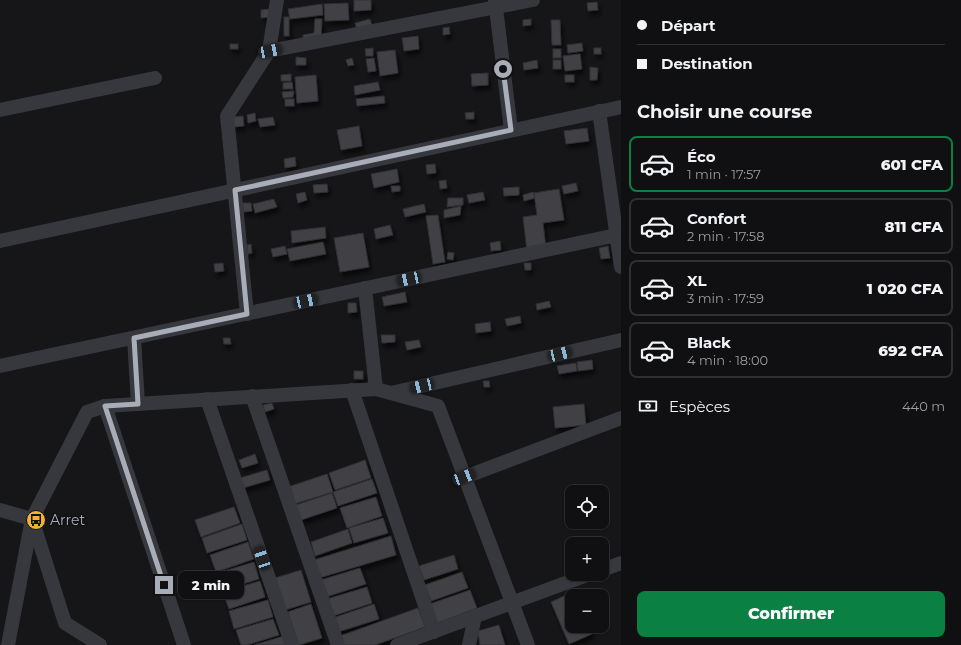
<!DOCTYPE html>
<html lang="fr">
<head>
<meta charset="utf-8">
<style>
  :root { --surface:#101012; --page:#19191b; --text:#f1f3f6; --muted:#9c9d9f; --line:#303032; --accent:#0b8043 }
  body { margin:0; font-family:Montserrat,sans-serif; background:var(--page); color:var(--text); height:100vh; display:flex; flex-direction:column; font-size:15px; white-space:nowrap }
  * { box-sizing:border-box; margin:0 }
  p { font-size:13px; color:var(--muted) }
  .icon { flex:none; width:22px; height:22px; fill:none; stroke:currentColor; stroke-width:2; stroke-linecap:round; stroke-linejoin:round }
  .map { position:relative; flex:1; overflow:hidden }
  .side { display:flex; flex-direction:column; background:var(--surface); width:340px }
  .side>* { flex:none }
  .hud { display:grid; align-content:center; height:88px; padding:0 16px; background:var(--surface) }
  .tools { position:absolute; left:565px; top:485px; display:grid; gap:8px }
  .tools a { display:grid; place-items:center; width:44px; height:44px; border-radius:8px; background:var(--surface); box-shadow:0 1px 3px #0004,0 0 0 1px var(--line); font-size:20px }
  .end { position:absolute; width:18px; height:18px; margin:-9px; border:5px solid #a8adb8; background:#111; box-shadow:0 0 0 2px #111 }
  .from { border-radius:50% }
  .bubble { position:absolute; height:28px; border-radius:8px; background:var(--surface); box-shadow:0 1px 3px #0004,0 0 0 1px var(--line); font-size:13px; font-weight:800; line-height:28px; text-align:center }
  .car { position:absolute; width:12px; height:24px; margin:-12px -6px; border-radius:5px; box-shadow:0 0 3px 1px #0007; background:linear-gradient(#222 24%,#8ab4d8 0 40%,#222 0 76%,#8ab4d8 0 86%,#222 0) }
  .hud b { display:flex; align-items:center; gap:14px; height:38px; font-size:15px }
  .hud b+b { border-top:1px solid var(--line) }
  .hud i { width:10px; height:10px; background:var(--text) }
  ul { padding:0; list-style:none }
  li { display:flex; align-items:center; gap:12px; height:56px; margin:0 8px 6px; padding:0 8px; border:2px solid var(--line); border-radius:8px }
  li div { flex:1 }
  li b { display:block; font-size:15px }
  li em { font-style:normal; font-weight:800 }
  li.on { border-color:var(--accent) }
  li>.icon { width:36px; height:36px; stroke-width:1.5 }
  h2 { padding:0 16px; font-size:18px; line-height:48px }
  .pay { display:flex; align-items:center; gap:10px; height:44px; padding:0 16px; font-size:15px }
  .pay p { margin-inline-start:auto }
  .cta { display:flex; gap:8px; margin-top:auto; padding:8px 16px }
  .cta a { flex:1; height:46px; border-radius:8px; background:var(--accent); color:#fff; font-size:16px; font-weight:800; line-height:46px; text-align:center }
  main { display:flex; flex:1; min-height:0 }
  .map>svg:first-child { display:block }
  .building { fill:#404145; stroke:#303034; filter:url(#shadow) }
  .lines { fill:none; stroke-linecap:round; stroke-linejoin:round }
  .minor { stroke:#37383d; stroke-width:14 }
  .route { stroke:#a8adb8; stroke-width:5 }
  .labels { text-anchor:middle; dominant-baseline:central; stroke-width:3; stroke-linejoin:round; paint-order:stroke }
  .poi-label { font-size:14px; fill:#a8adb8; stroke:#111113; text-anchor:start }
</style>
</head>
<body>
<main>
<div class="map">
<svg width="621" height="645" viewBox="0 0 621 645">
  <defs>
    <filter id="shadow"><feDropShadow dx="2.5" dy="4.5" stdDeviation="2" flood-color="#0009"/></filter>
  </defs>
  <rect width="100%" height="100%" fill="#161618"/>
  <g class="building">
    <polygon points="354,0 371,0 371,10 354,11"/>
    <polygon points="597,2 598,10 588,11 587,3"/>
    <polygon points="348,3 349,20 325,21 324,4"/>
    <polygon points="322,4 323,15 290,19 288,9"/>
    <polygon points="270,9 270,17 261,18 261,10"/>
    <rect x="284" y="17" width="5" height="19"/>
    <polygon points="315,19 322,19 321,38 303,40 303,35 314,33"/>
    <polygon points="370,19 372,26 357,30 355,23"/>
    <polygon points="531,19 531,25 523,26 523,20"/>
    <polygon points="551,20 560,20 561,45 552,45"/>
    <polygon points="449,27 450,34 443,35 443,28"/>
    <polygon points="418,36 419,49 404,51 402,38"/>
    <polygon points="582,43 583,51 568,53 567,45"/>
    <rect x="230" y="44" width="8" height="5"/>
    <polygon points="373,48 373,56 366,56 365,49"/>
    <rect x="594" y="48" width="7" height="6"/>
    <rect x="553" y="49" width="8" height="9"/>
    <polygon points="395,50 398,73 380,76 377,52"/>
    <polygon points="580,54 582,69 565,71 563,56"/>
    <polygon points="296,57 306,58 306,65 296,65"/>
    <polygon points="352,58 354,65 348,66 346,60"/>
    <polygon points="374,58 376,71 368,72 366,59"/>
    <polygon points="537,60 538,68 524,70 523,63"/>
    <rect x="553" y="60" width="8" height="9"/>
    <polygon points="590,67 598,68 597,80 590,80"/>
    <polygon points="488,73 488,85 472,86 471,74"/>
    <polygon points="291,74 291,81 281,81 281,75"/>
    <polygon points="316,75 318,101 297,103 295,77"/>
    <rect x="565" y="75" width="9" height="7"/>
    <polygon points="292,82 293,89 283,89 283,83"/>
    <polygon points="378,82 380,90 355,95 354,86"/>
    <polygon points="294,91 293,97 283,98 282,92"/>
    <polygon points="384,96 385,103 357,106 356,99"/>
    <rect x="285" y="99" width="9" height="7"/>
    <polygon points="474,112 474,119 466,119 465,113"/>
    <polygon points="255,113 256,121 248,123 247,115"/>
    <polygon points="243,116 244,126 233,127 232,117"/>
    <polygon points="273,117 275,125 260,127 258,119"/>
    <polygon points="359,126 362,146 341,150 337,130"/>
    <polygon points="587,128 589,141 566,144 564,131"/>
    <polygon points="295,157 296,166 285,168 284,159"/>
    <polygon points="435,164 436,173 427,174 426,165"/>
    <polygon points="397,169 399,182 374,188 371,174"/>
    <polygon points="446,180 447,188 440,189 439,181"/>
    <polygon points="576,183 578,191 564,194 562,186"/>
    <polygon points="327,184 328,192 314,193 313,185"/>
    <polygon points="391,186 400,186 400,191 392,192"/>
    <polygon points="519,187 519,195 504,196 503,188"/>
    <polygon points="559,189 564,220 543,223 546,249 527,251 523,217 537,215 534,193"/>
    <polygon points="305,192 307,200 298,203 296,194"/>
    <polygon points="483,192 485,200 469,203 467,195"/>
    <polygon points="533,192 535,198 524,201 523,195"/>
    <polygon points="448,198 463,198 463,205 447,207"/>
    <polygon points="274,199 277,207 255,213 253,204"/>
    <polygon points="243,203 251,203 252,211 243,212"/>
    <polygon points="424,204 426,212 405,217 403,209"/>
    <polygon points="461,206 460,215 444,218 444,210"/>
    <polygon points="438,215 445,262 433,264 426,216"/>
    <polygon points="390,225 393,235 376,239 374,229"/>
    <polygon points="325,227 326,238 292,243 291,231"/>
    <polygon points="363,233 369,267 340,272 334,238"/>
    <polygon points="500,241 501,250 491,251 490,243"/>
    <polygon points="323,242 326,254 290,261 287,249"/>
    <polygon points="251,244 252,253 248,254 247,245"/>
    <polygon points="285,246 287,254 273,257 271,249"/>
    <polygon points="608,246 610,258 601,259 599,248"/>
    <polygon points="448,252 454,253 453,260 447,259"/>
    <polygon points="223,263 224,271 215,272 214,264"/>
    <polygon points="524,263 531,263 531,270 525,270"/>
    <polygon points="405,292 407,302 384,306 382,297"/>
    <polygon points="549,301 551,307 537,310 536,304"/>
    <polygon points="348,303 356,303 357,312 348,313"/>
    <polygon points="520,316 521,323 507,326 505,319"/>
    <polygon points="490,322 491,331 476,333 475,324"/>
    <polygon points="381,335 395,335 395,342 382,343"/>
    <polygon points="223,338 230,338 231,344 224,344"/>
    <polygon points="419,340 421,347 407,350 405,342"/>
    <polygon points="592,360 593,369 578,371 577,362"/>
    <polygon points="576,363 577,371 559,374 557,366"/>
    <rect x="354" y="371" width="9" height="8"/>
    <polygon points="483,381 489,381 490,387 484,387"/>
    <polygon points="272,403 274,409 265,412 263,405"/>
    <polygon points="584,404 586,425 555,428 553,407"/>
    <polygon points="255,454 258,463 242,468 239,460"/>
    <polygon points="365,460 371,478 335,490 329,473"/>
    <polygon points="267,470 270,480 243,488 240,478"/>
    <polygon points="327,474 333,492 294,504 288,487"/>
    <polygon points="372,479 377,493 338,506 333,492"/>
    <polygon points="332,493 337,508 301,520 296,505"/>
    <polygon points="376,497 382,516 347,528 340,508"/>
    <polygon points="234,507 240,523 201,537 195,520"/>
    <polygon points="383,518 388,533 354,543 349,528"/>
    <polygon points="242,524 247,540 207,553 202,538"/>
    <polygon points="348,529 352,543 315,556 311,542"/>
    <polygon points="391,536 396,555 319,578 314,560"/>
    <polygon points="248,542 254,559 216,572 210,555"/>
    <polygon points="454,555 458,569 424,580 419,566"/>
    <polygon points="254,562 259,579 223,590 218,573"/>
    <polygon points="360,568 366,584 326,597 321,580"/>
    <polygon points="301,570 311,602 285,610 275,578"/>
    <polygon points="462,572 468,588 431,601 425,585"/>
    <polygon points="260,581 265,597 229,609 223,592"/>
    <polygon points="367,587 372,603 333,616 327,599"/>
    <polygon points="470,590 477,608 437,623 430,604"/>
    <polygon points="573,592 575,596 572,596 572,626 588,626 592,634 569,644 551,602"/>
    <polygon points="268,600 273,617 234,629 229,611"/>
    <polygon points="311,604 322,638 299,645 288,612"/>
    <polygon points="374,604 379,619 338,632 333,618"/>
    <polygon points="418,608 425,627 375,645 344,645 340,636"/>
    <polygon points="273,619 279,635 247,645 241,645 236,630"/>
    <polygon points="499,625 505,645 480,645 478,631"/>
    <polygon points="284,636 287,645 254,645"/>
  </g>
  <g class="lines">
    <g class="minor">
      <polyline points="495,0 511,130"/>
      <polyline points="269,51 277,0"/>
      <polyline points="0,110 155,78"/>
      <polyline points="599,111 621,267"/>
      <polyline points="0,241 621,107"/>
      <polyline points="365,288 376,389"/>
      <polyline points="247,314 227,116 269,51 533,0"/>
      <polyline points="134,338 138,404"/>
      <polyline points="0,366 621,234"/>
      <polyline points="352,390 434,632"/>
      <polyline points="391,393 621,340"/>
      <polyline points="252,396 338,645"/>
      <polyline points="207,399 292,645"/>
      <polyline points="105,406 184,645"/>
      <polyline points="465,477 621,418"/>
      <polyline points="0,510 32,519 65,623 100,645"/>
      <polyline points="602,570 621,563"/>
      <polyline points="8,645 32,519 87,412 105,406 376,389 438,406 528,645"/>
      <polyline points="397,645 590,574"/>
      <polyline points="469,645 475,616"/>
    </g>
  </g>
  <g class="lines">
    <polyline class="route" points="164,585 105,406 138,404 134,338 247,314 235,190 511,130 503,69"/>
  </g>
  <defs>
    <g id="bus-disc" transform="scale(1)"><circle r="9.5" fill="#f2b134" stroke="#111113"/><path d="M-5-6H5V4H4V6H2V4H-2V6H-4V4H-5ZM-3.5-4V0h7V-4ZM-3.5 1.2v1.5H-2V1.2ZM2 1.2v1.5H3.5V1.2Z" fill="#111"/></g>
  </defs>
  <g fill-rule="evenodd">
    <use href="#bus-disc" x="36" y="520"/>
  </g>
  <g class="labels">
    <g class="poi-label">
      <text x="50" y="520">Arret</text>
    </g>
  </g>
</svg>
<div class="tools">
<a><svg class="icon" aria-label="locate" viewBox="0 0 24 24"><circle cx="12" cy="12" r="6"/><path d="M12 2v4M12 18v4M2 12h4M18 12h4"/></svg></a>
<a>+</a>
<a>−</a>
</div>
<i class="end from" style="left:503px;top:69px"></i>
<i class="end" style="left:164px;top:585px"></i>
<div class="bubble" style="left:178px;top:571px;width:66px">2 min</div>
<i class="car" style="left:270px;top:51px;rotate:79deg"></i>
<i class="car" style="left:409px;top:279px;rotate:258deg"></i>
<i class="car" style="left:306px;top:301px;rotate:78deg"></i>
<i class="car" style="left:560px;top:354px;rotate:77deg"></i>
<i class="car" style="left:422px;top:386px;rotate:257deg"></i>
<i class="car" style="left:464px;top:477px;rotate:69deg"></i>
<i class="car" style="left:262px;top:558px;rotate:341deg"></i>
</div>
<section class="side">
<div class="hud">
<b><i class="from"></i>Départ</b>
<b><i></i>Destination</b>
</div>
<h2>Choisir une course</h2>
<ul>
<li class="on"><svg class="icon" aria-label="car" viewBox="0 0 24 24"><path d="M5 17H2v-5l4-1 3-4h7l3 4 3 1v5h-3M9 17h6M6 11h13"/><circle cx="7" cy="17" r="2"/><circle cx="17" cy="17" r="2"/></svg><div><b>Éco</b><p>1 min · 17:57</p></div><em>601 CFA</em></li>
<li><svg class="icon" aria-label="car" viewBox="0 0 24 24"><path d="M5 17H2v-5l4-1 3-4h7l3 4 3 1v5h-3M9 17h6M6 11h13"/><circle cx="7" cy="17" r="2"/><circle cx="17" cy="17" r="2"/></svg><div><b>Confort</b><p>2 min · 17:58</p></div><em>811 CFA</em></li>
<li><svg class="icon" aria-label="car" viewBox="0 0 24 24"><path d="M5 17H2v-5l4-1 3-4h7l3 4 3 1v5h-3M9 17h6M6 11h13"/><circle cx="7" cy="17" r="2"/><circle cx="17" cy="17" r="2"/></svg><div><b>XL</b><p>3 min · 17:59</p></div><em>1 020 CFA</em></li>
<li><svg class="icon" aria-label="car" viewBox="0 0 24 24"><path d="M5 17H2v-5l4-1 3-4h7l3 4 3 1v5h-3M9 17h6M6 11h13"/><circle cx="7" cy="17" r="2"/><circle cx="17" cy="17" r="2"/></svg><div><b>Black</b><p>4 min · 18:00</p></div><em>692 CFA</em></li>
</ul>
<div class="pay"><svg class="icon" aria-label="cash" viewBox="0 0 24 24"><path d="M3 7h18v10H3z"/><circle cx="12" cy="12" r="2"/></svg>Espèces<p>440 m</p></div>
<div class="cta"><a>Confirmer</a></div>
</section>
</main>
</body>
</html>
